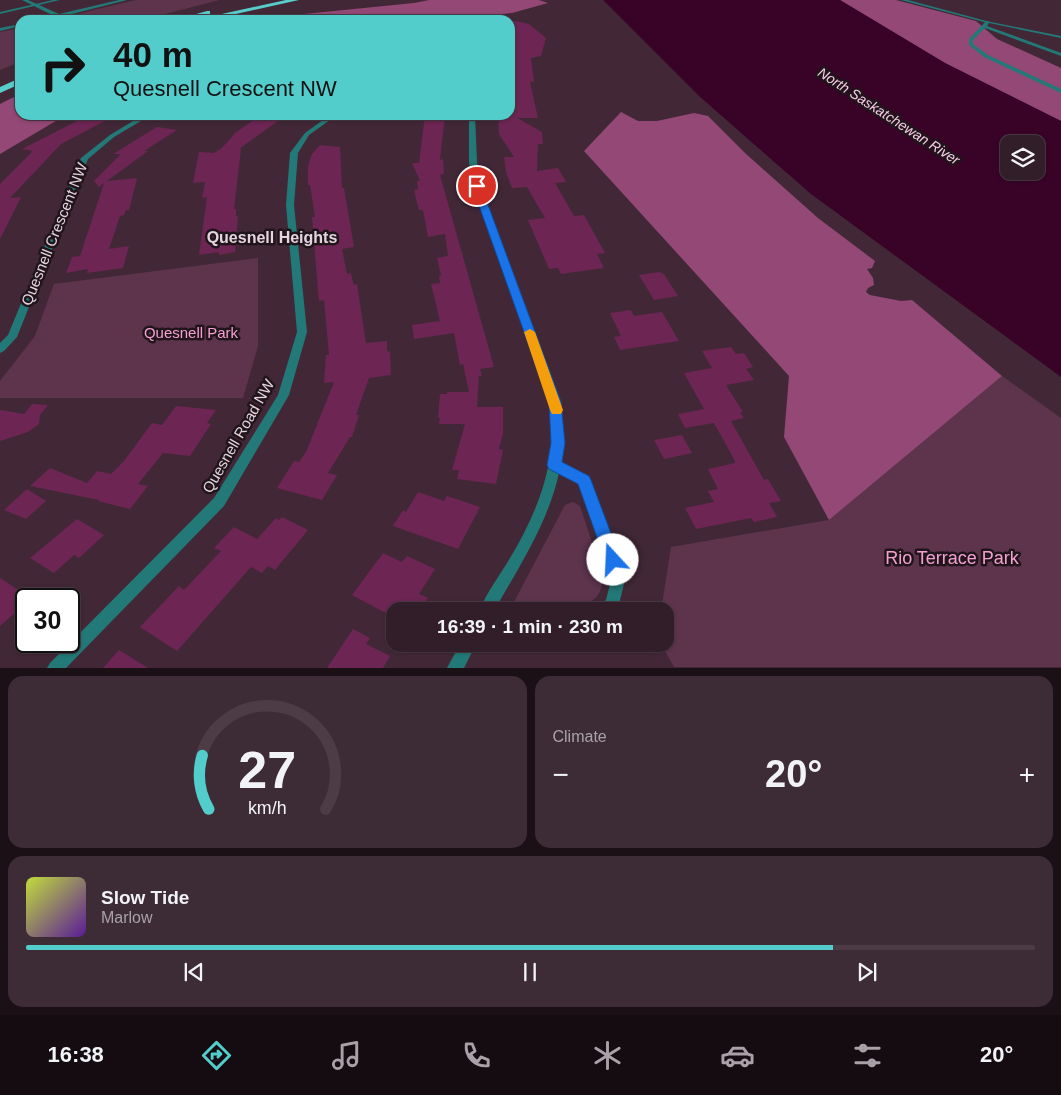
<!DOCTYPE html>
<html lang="en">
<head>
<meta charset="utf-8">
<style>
	:root { --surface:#321e29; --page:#3d2b35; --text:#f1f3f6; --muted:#a8a2a8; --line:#4d3c46; --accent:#53cdcb }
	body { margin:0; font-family:Helvetica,sans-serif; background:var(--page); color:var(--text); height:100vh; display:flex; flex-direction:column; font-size:19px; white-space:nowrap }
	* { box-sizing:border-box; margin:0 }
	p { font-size:16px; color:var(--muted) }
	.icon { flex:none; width:28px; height:28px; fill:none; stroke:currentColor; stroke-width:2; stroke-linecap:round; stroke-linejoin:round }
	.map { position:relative; height:668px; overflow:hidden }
	.side { display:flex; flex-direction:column; gap:8px; padding:8px; background:#1c1017; flex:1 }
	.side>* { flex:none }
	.banner { position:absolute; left:15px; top:15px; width:500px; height:105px; border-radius:15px; box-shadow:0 1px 4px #0004,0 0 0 1px var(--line); background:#53cdcb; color:#111; overflow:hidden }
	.tools { position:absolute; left:1000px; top:135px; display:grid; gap:10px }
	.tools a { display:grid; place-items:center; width:45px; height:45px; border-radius:10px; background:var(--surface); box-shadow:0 1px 4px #0004,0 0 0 1px var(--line); font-size:25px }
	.speed { position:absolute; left:15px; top:588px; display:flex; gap:10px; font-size:25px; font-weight:700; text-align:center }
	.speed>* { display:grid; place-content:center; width:65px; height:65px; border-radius:50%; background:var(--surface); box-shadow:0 1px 4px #0004,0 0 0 1px var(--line); line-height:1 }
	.speed .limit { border:2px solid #111; border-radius:8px; background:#fff; color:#111 }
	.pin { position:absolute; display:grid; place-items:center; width:42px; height:42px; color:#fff; margin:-21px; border:2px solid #fff; border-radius:50%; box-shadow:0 1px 5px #0007 }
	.me { position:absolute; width:55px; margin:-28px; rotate:340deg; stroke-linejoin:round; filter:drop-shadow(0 0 4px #0008) }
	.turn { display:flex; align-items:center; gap:18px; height:105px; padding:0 15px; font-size:22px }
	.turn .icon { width:65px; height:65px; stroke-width:2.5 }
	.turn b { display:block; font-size:35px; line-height:42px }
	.big { font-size:38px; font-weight:700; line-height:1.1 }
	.side .card { flex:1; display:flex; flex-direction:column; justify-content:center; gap:8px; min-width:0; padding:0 18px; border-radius:15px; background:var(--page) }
	.side .dial { align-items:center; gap:0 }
	.dial svg { height:130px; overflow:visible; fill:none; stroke:var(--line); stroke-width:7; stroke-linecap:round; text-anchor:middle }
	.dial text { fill:var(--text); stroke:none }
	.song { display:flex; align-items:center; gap:15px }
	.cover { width:60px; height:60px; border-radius:8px; background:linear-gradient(135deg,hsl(70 70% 55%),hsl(270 70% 35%)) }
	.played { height:5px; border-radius:2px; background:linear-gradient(90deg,var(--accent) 80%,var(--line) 80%) }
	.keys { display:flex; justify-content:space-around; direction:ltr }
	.heat { display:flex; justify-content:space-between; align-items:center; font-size:28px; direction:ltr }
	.side .tiles { flex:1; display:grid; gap:8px; grid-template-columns:1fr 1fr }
	.card:last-child { grid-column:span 2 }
	.trip { position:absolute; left:386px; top:602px; width:288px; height:50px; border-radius:15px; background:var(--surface); box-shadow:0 1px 4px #0004,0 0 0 1px var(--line); font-weight:700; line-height:50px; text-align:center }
	.menu { display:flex; height:80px; justify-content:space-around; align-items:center; background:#140c10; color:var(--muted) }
	.menu .icon { width:35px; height:35px }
	.menu .on { color:var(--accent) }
	.menu b { font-size:22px; color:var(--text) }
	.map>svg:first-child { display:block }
	.green { fill:#5e344d }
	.forest { fill:#934876 }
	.water { fill:#380327; fill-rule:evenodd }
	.building { fill:#6d2553 }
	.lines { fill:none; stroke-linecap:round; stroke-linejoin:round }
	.service { fill:#237977; fill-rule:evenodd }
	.minor { fill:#237977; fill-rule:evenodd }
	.motorway { fill:#58cecb; fill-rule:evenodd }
	.route { fill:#1a73e8; stroke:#114b97 }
	.slow { fill:#f59e0b }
	.labels { text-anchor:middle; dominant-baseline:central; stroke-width:5; stroke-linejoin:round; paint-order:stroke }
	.far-water-label { font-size:14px; font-style:italic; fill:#facee6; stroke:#21151c }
	.street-label { font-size:15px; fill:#e5d3dd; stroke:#21151c }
	.park-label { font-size:15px; fill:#f5a0d1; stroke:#21151c }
	.neighbourhood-label { font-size:16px; font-weight:bold; fill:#e5d3dd; stroke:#21151c }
	.near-park-label { font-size:18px; fill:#f5a0d1; stroke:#21151c }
</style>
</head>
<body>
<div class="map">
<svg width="1061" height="668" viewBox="0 0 1061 668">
	<rect width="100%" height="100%" fill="#422837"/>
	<!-- green -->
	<path class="green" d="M 136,0 L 219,0 L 142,20 L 52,20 Z
		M 20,28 L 20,62 L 0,70 L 0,32 Z
		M 258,258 L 258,346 L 243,398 L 0,398 L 0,381 L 35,336 L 54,284 Z
		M 1002,376 L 1061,418 L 1061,667 L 674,667 L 661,644 L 665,644 L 665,611 L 661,611 L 671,547 L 829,520 Z
		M 573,502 L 580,506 L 602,572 C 606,606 580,606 554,609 C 542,610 530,612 518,611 L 516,608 L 515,600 L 565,505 Z"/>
	<!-- forest -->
	<path class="forest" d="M 429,0 L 539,0 L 548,3 L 512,13 L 434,20 L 243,20 L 414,3 Z
		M 840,0 L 896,0 L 976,21 L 997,39 L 1061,68 L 1061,121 L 945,63 Z
		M 20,94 L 20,115 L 66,115 L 0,154 L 0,104 Z
		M 621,112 L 638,121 L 657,121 L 694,113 L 708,116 L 745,153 L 818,218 L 875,261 L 872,268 L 867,269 L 873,278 L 874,285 L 868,288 L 866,292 L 870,295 L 901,301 L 912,300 L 1002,376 L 829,520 L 784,437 L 789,376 L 584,151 Z"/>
	<!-- water -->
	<path class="water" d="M 603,0 L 840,0 L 945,63 L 1061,121 L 1061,377 L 811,194 L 699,96 ZM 1009,144 L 1036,144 L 1036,171 L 1009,171 Z"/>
	<!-- building -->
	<path class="building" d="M 483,14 L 529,24 L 546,38 L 541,56 L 531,58 L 534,82 L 530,82 L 538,118 L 517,118 L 542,132 L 543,144 L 538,144 L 537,171 L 558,168 L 566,182 L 555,183 L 574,216 L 584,215 L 605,253 L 597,254 L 604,268 L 561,274 L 558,268 L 549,269 L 528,220 L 545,218 L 527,187 L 512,188 L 506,172 L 504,157 L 514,157 L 499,134 L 498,115 L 510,115 L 510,20 L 490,20 Z
		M 89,115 L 116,115 L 61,144 L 10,198 L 21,197 L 0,239 L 0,184 L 33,151 L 22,149 Z
		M 261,115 L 286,115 L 239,149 L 241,149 L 234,209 L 236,209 L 236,216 L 238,216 L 235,252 L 219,255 L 219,252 L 199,255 L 207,197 L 202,198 L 205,182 L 193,183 L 199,152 L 214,153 L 222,148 L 235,133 Z
		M 425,115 L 445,115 L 440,160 L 443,159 L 444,174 L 440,175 L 494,367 L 480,369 L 482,376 L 479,376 L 477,407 L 503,407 L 503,433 L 499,449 L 503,450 L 496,484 L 457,479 L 459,470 L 452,470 L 465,424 L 439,424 L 440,418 L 438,418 L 440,394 L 447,394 L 447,392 L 469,392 L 463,364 L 460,365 L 454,333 L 414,339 L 412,325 L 440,321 L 431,284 L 440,283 L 439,276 L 441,276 L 437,258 L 448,256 L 445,234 L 428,237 L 423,210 L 419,210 L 414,190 L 418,189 L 417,181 L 420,181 L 412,163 L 419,163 Z
		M 157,127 L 177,130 L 144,151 L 148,151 L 107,181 L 137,178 L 129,210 L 126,210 L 124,215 L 120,216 L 109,249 L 129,246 L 123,268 L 87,273 L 88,269 L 66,273 L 72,257 L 80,256 L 104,183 L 99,187 L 94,181 L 121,154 L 113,154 Z
		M 320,145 L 340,147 L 342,188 L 344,188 L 354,247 L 342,249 L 347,274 L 351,273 L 353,282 L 354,285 L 357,284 L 366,343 L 387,341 L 387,352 L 390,351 L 391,375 L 369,378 L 356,415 L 359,415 L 352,437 L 350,437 L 328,473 L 337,475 L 322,500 L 277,488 L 294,461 L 299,462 L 306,452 L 334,382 L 324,383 L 326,355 L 329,355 L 324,300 L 319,301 L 318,290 L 312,217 L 315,217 L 310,185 L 308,185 L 308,166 L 312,154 Z
		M 660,272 L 664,274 L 678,296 L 654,300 L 639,275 Z
		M 631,310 L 634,316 L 662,312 L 679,341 L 620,350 L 614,337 L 621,336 L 610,313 Z
		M 731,347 L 736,354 L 744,353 L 753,367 L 746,369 L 754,380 L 726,385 L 743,412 L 740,412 L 744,418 L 731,421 L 764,480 L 768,479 L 781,501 L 769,503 L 777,517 L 754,522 L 751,518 L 696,529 L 685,508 L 714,502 L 708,491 L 718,489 L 708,469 L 735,463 L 735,461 L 714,423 L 685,428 L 678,414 L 704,409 L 684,373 L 712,368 L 702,351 Z
		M 32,404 L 48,405 L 40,415 L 39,424 L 28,432 L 0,441 L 0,410 L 24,414 Z
		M 176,406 L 216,410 L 207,423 L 211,424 L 190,456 L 163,453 L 138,484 L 148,486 L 130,509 L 98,501 L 99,500 L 30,486 L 50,468 L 87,483 L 97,471 L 111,474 L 124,461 L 152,423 L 162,425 Z
		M 682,435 L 692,453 L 664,459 L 654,440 Z
		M 27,489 L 46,501 L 26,519 L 4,510 Z
		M 418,492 L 444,501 L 447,496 L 480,507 L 458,549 L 393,526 L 403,510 L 406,512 Z
		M 282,517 L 308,530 L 275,570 L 268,566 L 262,573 L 251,567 L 177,651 L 140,627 L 179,586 L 184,590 L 221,551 L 214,548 L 234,527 L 257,539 L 276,518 L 279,520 Z
		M 77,519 L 104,535 L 79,558 L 74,555 L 54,573 L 30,558 Z
		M 383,553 L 402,562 L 407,556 L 435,569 L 419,594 L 428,598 L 419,611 L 395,611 L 395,618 L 352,595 Z
		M 0,578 L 26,595 L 26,603 L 0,626 Z
		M 353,629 L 370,638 L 366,644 L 390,656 L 383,668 L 327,668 Z
		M 119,650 L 148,668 L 103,668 Z"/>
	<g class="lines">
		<!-- service -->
		<path class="service" d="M 53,0 L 60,0 L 0,14 L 0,12 Z
			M 986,21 L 1061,36 L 1061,38 L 989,23 L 987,26 L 1061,53 L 1061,56 L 985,28 L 973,40 L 973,44 L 988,55 L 1061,89 L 1061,93 L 984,57 L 969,45 L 969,39 Z"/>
		<!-- minor -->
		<path class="minor" d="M 22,0 L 28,0 L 59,14 L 119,0 L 127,0 L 48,20 L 40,20 L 54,16 Z
			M 901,0 L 908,0 L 990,22 L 988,23 Z
			M 20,24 L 20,26 L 0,31 L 0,28 Z
			M 143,115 L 151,115 L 114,137 L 88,159 L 17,337 L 4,351 L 0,353 L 0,343 L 8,335 L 81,158 L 110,135 Z
			M 330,115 L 337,115 L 309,135 L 298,153 L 294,205 L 307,332 L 289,395 L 224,506 L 66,668 L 47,668 L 50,663 L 214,498 L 278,395 L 297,332 L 286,205 L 290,153 L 305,133 Z
			M 469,115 L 475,115 L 477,162 L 481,186 L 561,402 L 563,433 L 561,463 L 588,476 L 626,576 L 619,604 L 615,611 L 597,611 L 599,606 L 606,600 L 612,576 L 579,483 L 559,473 C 548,523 519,567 494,611 L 479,611 C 487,592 500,575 510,558 C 533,520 551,478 552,433 C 552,422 550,412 549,402 L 473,186 L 469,162 Z
			M 460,644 L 476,644 L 464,668 L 447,668 Z"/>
		<!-- motorway -->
		<path class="motorway" d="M 286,0 L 299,0 L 209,20 L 194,20 Z
			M 207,11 L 210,11 L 210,15 L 188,20 L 175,20 Z
			M 20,78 L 20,84 L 0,93 L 0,87 Z"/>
	</g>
	<!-- route -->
	<path class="route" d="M 477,183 L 481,186 L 561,402 L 565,443 L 562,462 L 589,476 L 591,480 L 621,560 L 618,565 L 613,568 L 607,565 L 605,560 L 578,484 L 549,469 L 547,465 L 551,443 L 549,402 L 472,186 Z"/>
	<!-- slow -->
	<path class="slow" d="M 530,329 L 535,332 L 563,410 L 561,414 L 552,414 L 550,410 L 524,332 Z"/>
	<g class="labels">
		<!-- far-water labels -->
		<g class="far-water-label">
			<text transform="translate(889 116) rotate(33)">North Saskatchewan River</text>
		</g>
		<!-- street labels -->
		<g class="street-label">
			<text transform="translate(54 234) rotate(-68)">Quesnell Crescent NW</text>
			<text transform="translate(238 436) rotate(-60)">Quesnell Road NW</text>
		</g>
		<!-- park labels -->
		<g class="park-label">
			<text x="191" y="332">Quesnell Park</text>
		</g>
		<!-- neighbourhood labels -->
		<g class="neighbourhood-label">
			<text x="272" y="237">Quesnell Heights</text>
		</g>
		<!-- near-park labels -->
		<g class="near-park-label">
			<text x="952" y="558">Rio Terrace Park</text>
		</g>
	</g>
</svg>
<div class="tools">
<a><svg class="icon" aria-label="layers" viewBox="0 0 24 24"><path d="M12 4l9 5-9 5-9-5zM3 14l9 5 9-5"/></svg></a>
</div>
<div class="speed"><div class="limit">30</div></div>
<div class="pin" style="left:477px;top:186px;background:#d93025"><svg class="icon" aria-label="arrive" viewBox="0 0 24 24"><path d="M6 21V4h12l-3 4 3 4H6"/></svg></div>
<svg class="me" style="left:613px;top:560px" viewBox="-20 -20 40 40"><circle r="19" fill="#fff"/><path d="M0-13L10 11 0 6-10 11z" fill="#1a73e8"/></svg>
<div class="trip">16:39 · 1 min · 230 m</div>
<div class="banner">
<div class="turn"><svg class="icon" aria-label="right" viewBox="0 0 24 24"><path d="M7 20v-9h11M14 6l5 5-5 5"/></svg><div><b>40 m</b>Quesnell Crescent NW</div></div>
</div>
</div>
<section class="side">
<div class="tiles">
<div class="card dial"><svg viewBox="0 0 100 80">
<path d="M14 69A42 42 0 1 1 86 69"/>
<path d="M14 69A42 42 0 0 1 10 36" stroke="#53cdcb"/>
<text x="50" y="56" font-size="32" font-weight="700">27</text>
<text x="50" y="72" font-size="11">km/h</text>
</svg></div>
<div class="card"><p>Climate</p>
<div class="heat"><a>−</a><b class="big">20°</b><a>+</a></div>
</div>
<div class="card">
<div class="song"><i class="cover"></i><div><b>Slow Tide</b><p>Marlow</p></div></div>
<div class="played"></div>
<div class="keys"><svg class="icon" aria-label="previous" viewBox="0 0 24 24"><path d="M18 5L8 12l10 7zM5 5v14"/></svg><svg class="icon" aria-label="pause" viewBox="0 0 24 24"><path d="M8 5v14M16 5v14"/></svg><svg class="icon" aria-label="next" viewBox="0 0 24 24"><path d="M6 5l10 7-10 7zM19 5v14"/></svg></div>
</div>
</div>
</section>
<nav class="menu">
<b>16:38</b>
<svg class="icon on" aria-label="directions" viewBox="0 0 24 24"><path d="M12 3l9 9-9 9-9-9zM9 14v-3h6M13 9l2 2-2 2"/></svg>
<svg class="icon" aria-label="music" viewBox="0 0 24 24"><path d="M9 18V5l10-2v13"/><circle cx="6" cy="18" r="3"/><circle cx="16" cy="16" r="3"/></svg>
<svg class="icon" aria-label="phone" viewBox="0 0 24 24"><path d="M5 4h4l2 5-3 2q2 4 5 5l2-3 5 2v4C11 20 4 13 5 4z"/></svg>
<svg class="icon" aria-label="climate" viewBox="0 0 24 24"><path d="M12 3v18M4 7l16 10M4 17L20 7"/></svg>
<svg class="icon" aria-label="car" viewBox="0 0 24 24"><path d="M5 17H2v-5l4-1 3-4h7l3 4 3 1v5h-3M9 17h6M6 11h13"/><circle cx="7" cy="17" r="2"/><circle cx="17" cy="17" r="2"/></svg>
<svg class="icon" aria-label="filters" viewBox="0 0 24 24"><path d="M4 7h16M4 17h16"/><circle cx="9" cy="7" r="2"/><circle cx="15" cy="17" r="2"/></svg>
<b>20°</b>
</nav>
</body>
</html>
